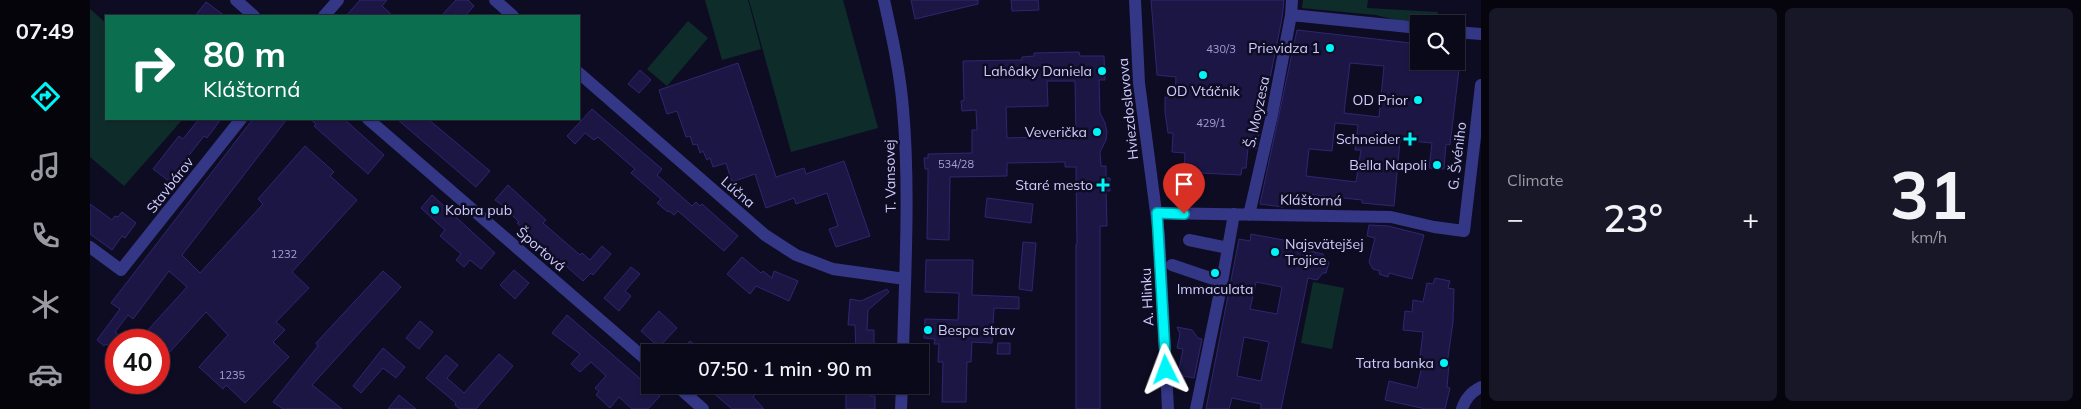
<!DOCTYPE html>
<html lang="en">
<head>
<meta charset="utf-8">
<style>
	:root { --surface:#0a091a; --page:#181727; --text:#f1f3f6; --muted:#999aa2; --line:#2a2a39; --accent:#00f5f9 }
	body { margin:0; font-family:Mulish,sans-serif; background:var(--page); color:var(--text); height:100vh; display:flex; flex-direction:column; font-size:19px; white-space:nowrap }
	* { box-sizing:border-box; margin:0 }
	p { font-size:16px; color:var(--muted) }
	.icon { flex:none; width:28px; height:28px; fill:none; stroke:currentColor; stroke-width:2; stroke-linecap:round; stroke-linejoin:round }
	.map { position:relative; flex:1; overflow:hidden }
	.panel { display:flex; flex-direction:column; gap:8px; padding:8px; background:#06050e; width:600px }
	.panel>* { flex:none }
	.banner { position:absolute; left:15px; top:15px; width:475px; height:105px; border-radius:0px; box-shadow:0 1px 4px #0004,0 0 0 1px var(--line); background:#0b6e4f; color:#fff; overflow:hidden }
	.controls { position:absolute; left:1320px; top:15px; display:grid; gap:10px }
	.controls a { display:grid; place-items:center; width:55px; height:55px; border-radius:0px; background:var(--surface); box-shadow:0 1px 4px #0004,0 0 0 1px var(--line); font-size:25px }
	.speed { position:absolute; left:15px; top:329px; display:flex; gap:10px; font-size:25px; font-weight:700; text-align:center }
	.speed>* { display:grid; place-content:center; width:65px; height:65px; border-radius:50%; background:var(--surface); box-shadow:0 1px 4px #0004,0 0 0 1px var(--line); line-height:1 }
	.speed .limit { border:8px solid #d22; background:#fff; color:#111 }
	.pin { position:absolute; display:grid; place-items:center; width:42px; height:42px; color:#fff; margin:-51px -21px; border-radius:50% 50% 50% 0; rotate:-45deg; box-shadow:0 0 5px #0007 }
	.pin .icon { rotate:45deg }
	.me { position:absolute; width:55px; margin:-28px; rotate:357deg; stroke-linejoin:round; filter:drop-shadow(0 0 4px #0008) }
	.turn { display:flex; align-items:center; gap:18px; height:105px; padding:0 15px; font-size:22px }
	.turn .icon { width:65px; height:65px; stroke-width:2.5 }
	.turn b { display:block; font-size:35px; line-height:42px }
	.big { font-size:38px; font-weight:600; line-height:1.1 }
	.panel .widget { flex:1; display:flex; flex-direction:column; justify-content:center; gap:8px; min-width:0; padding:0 18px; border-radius:8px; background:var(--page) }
	.panel .dial { align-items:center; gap:0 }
	.dial b { font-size:65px; line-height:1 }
	.heat { display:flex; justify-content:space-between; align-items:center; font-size:28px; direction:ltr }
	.panel .tiles { flex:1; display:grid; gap:8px; grid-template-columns:repeat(2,1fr) }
	.trip { position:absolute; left:551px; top:344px; width:288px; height:50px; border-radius:0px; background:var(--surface); box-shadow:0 1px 4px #0004,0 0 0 1px var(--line); font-weight:600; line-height:50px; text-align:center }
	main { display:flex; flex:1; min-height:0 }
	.dock { display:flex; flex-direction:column; width:90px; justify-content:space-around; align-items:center; background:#04040a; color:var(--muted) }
	.dock .icon { width:35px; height:35px }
	.dock .on { color:var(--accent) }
	.dock b { font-size:22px; color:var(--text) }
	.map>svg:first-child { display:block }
	.green { fill:#0e2d2a }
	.building { fill:#1c1645; stroke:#2f2673; fill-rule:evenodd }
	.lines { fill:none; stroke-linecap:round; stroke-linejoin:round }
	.minor { stroke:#333786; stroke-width:12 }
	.route-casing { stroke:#009fa2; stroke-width:12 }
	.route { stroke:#00f5f9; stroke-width:9 }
	.poi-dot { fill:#00f5f9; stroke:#0e0c23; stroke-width:2 }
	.labels { text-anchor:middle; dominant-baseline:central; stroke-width:5; stroke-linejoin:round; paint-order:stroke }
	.number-label { font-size:11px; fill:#a2a0d0 }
	.poi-label { font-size:14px; fill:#cfceff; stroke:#0e0c23; text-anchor:end }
	.street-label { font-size:14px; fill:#cfceff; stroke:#0e0c23 }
</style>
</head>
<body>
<main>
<nav class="dock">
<b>07:49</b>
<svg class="icon on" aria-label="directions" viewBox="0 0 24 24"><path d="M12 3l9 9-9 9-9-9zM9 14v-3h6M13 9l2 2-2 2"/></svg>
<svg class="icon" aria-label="music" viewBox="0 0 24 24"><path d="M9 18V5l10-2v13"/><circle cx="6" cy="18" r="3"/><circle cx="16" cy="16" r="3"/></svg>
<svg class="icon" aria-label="phone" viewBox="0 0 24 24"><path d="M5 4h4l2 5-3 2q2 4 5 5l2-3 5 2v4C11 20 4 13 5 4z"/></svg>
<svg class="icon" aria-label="climate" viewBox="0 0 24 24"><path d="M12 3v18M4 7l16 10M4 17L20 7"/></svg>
<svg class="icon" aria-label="car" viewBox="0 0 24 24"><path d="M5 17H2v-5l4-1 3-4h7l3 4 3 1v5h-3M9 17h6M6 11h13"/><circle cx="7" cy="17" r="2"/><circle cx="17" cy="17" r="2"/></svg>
</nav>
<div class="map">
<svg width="1391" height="409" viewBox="0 0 1391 409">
	<rect width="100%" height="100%" fill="#0e0c23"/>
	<!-- green -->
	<path class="green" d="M 615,0 L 658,0 L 671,49 L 632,60 Z
		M 659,0 L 753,0 L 788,128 L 701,152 Z
		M 1213,0 L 1278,0 L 1277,8 L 1348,12 L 1347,21 L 1321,24 L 1286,15 L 1212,8 Z
		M 0,9 L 16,23 L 16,119 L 93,119 L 34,186 L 0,157 Z
		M 598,21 L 618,38 L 577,86 L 557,69 Z
		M 1223,282 L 1254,288 L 1242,349 L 1211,343 Z"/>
	<!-- building -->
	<path class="building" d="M 270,0 L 297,0 L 292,6 L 303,16 L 256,16 Z
		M 366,0 L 378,0 L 384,6 L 375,16 L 351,16 Z
		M 821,0 L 888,0 L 888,4 L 825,19 Z
		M 921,0 L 948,0 L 949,10 L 922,11 Z
		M 1061,0 L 1194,0 L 1192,18 L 1166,149 L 1158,148 L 1156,168 L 1152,168 L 1151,175 L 1111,173 L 1113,184 L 1111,187 L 1105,190 L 1100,186 L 1099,172 L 1094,171 L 1095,153 L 1082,152 L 1083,133 L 1078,133 L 1075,112 L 1075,97 L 1085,98 L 1086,77 L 1067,75 Z
		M 116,2 L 135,16 L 105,16 Z
		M 1207,30 L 1329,44 L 1329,61 L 1370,61 L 1360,145 L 1356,144 L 1354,169 L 1339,168 L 1342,143 L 1310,140 L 1304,206 L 1272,203 L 1272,200 L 1208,193 L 1208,197 L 1196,195 L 1193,207 L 1170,204 ZM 1260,63 L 1294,66 L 1289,117 L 1254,113 ZM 1245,123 L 1268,125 L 1265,150 L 1271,150 L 1266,182 L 1216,176 L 1219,149 L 1242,151 Z
		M 989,52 L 990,56 L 1014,56 L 1015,80 L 1009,80 L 1010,113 L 1015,123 L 1017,132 L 1016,140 L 1010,152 L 1011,166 L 1016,166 L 1016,178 L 1020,178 L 1020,191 L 1016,191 L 1017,226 L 1010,226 L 1010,409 L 986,409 L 986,244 L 987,244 L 986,167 L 975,167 L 975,162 L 917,163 L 917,176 L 860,177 L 859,240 L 837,239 L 838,180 L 838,169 L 835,169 L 834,158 L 838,158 L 838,154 L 882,153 L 882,130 L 887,130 L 886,110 L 872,111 L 871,101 L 874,100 L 873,61 L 932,60 L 932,57 L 944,56 L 944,53 ZM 957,81 L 985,81 L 986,136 L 917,138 L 916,107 L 958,106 Z
		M 648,63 L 686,177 L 714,168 L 716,174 L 754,161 L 780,236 L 746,247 L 739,229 L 748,226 L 737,193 L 706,204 L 704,198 L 676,208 L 665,174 L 642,182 L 636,163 L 623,167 L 620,158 L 617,160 L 613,151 L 610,153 L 607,144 L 603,145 L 600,136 L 596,137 L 587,111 L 577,114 L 569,90 Z
		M 550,70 L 561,80 L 549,93 L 538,84 Z
		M 502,109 L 572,169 L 567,175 L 602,206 L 606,202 L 610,206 L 612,204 L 648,236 L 634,251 L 588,211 L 584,215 L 579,211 L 578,212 L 567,203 L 571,199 L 541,173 L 545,169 L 508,137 L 504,140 L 495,133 L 485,144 L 477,136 Z
		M 109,119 L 131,119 L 117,138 L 114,136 L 79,181 L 63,169 L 89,136 L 93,139 Z
		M 163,119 L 197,119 L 92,255 L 110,273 L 173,204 L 168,199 L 215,146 L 244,172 L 240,176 L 267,200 L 202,272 L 219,288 L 186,322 L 195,330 L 183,342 L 199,357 L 155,403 L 136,385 L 133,389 L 109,367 L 138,335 L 116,312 L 69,364 L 69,340 L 58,330 L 97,287 L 79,271 L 43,319 L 38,315 L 25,332 L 30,336 L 21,347 L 16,344 L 14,346 L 7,340 L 30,309 L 21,303 Z
		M 220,119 L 254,119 L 294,155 L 278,174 L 224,126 L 226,124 Z
		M 307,119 L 338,119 L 400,171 L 386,187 Z
		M 418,185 L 456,220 L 453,223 L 490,255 L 492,253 L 500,260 L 512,246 L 521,254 L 503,275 L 501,273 L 493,281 L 427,223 L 429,222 L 419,212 L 413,211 L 412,205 L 405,200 Z
		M 342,195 L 405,253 L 391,269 L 380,260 L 374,267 L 366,260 L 371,254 L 350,236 L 355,230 L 331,208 Z
		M 897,198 L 943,204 L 941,223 L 895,217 Z
		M 0,204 L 22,220 L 25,216 L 28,217 L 32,212 L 46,223 L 35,238 L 32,236 L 22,250 L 0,234 Z
		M 1279,225 L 1298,226 L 1334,235 L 1322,279 L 1299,273 L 1298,277 L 1289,274 L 1290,271 L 1283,269 L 1279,262 L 1285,238 L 1277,236 Z
		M 1161,234 L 1204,242 L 1208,248 L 1233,254 L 1236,262 L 1239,262 L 1236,273 L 1233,273 L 1227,280 L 1218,278 L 1191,409 L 1171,409 L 1171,404 L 1142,398 L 1139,409 L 1116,409 L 1149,239 L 1160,241 ZM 1166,282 L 1192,287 L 1187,314 L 1160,309 ZM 1154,337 L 1179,342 L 1171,381 L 1147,376 Z
		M 933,242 L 946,243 L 942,291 L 929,289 Z
		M 652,257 L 671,273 L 673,271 L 682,278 L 684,271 L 708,281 L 699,301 L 666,286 L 660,294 L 637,274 Z
		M 836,260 L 883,260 L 882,295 L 929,297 L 929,309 L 904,308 L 902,343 L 882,342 L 881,362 L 877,362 L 876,402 L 852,402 L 853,362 L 848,362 L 849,344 L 844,344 L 845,339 L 834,338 L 835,319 L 868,320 L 869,293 L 835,292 Z
		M 541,267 L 550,274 L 535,291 L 541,296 L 529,311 L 514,298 Z
		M 424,270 L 439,283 L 425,299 L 410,285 Z
		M 293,271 L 311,287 L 222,385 L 252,409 L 193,409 L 183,402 L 228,346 L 226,343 Z
		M 1345,278 L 1360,281 L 1358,288 L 1364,289 L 1363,322 L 1357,364 L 1359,364 L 1357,387 L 1360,388 L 1355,409 L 1336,409 L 1295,400 L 1299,381 L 1327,388 L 1332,366 L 1329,366 L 1333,332 L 1313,330 L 1315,311 L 1322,312 L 1323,300 L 1333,302 L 1337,283 L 1343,284 Z
		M 797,289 L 799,292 L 778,310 L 777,330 L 784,330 L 784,352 L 766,352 L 765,325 L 758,325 L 760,299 L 771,301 Z
		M 569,311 L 587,328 L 569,347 L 551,331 Z
		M 477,315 L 570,396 L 558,409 L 542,409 L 529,397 L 520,408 L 506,395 L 509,391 L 505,388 L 516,376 L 501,362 L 490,372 L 481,364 L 490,354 L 462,333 Z
		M 330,321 L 343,332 L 329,349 L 316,338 Z
		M 1087,327 L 1102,330 L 1108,338 L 1112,339 L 1104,378 L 1088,375 L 1093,349 L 1087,348 L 1090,334 Z
		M 600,341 L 614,352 L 590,352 Z
		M 908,343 L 920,343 L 920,354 L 907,354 Z
		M 293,348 L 315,367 L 306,378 L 293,368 L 271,393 L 263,386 Z
		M 409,354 L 423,366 L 386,409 L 370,409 L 365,405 L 366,403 L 336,378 L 356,355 L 368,365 L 357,378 L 374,393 Z
		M 614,385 L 672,385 L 663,397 L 674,409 L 642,409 Z
		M 756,393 L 780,393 L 780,396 L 785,396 L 785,409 L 756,409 Z
		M 309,395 L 326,409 L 298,409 Z"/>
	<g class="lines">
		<!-- minor -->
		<path class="minor" d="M 146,0 L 164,16
			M 405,0 L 423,16
			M 794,0 C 802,36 810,72 813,109 C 820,189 815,272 813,352
			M 1045,0 L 1049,83 L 1069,235 L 1078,409
			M 1202,0 L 1201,15 L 1329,28
			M 234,16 L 248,0
			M 1366,32 L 1391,34
			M 489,73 L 675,235 L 706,255 L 743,269 L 815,279
			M 278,119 L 560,363
			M 1067,213 L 1301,217 L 1344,227 L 1374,231 L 1391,85
			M 1159,215 L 1182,115 L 1201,15
			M 1099,240 L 1138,248
			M 0,247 L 31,270 L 151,119
			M 1082,265 L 1132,282
			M 586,385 L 613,409
			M 811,409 L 812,385
			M 1106,409 L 1132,282 L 1144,214
			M 1372,409 C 1375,399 1381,392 1391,387"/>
	</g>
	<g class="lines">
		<!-- route casing -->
		<g class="route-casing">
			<path id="route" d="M 1076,370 L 1067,213 L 1094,214"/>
		</g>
		<!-- route -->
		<use href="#route" class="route"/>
	</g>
	<!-- markers -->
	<g class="poi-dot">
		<circle cx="1240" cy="48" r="5"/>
		<circle cx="1012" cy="71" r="5"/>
		<circle cx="1113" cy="75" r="5"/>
		<circle cx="1328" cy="100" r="5"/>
		<circle cx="1007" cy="132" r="5"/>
		<path d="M1317.5 131.5h5v5h5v5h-5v5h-5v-5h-5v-5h5z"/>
		<circle cx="1347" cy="165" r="5"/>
		<path d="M1010.5 177.5h5v5h5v5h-5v5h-5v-5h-5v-5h5z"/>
		<circle cx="345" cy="210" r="5"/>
		<circle cx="1185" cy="252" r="5"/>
		<circle cx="1125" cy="273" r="5"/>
		<circle cx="838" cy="330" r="5"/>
		<circle cx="1354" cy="363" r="5"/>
	</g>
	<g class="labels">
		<!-- number labels -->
		<g class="number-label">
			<text x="1131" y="49">430/3</text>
			<text x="1121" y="123">429/1</text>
			<text x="866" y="164">534/28</text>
			<text x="194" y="254">1232</text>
			<text x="142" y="375">1235</text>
		</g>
		<!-- poi labels -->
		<g class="poi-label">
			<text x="1230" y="48">Prievidza 1</text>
			<text x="1002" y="71">Lahôdky Daniela</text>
			<text x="1113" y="91" text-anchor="middle">OD Vtáčnik</text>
			<text x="1318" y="100">OD Prior</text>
			<text x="997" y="132">Veverička</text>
			<text x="1310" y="139">Schneider</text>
			<text x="1337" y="165">Bella Napoli</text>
			<text x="1003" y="185">Staré mesto</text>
			<text x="355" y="210" text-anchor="start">Kobra pub</text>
			<text x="1195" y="244" text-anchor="start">Najsvätejšej<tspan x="1195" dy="16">Trojice</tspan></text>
			<text x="1125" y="289" text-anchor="middle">Immaculata</text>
			<text x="848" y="330" text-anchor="start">Bespa strav</text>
			<text x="1344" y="363">Tatra banka</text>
		</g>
		<!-- street labels -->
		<g class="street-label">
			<text transform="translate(1038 109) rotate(-96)">Hviezdoslavova</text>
			<text transform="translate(1167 112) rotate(-78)">Š. Moyzesa</text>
			<text transform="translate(1367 156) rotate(-83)">G. Švéniho</text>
			<text transform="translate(800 176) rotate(-91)">T. Vansovej</text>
			<text transform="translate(80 185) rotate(-52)">Stavbárov</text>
			<text transform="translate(648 192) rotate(41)">Lúčna</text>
			<text transform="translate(1221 200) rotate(1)">Kláštorná</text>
			<text transform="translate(451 249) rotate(41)">Športová</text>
			<text transform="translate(1057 297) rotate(-93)">A. Hlinku</text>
		</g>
	</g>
</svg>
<div class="controls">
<a><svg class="icon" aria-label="search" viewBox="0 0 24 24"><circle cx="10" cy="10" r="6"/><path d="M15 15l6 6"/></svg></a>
</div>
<div class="speed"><div class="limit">40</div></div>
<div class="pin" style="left:1094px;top:214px;background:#d93025"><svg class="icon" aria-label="arrive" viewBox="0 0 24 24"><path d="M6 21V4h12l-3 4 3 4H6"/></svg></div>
<svg class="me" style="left:1076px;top:370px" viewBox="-20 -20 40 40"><path d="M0-17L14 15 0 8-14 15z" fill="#00f5f9" stroke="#fff" stroke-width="4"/></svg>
<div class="trip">07:50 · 1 min · 90 m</div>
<div class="banner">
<div class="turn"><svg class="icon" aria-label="right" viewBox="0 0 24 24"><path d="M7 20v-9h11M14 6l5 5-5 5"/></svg><div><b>80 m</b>Kláštorná</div></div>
</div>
</div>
<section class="panel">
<div class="tiles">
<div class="widget"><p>Climate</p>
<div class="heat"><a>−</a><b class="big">23°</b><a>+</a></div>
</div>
<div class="widget dial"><b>31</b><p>km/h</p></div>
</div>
</section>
</main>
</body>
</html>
